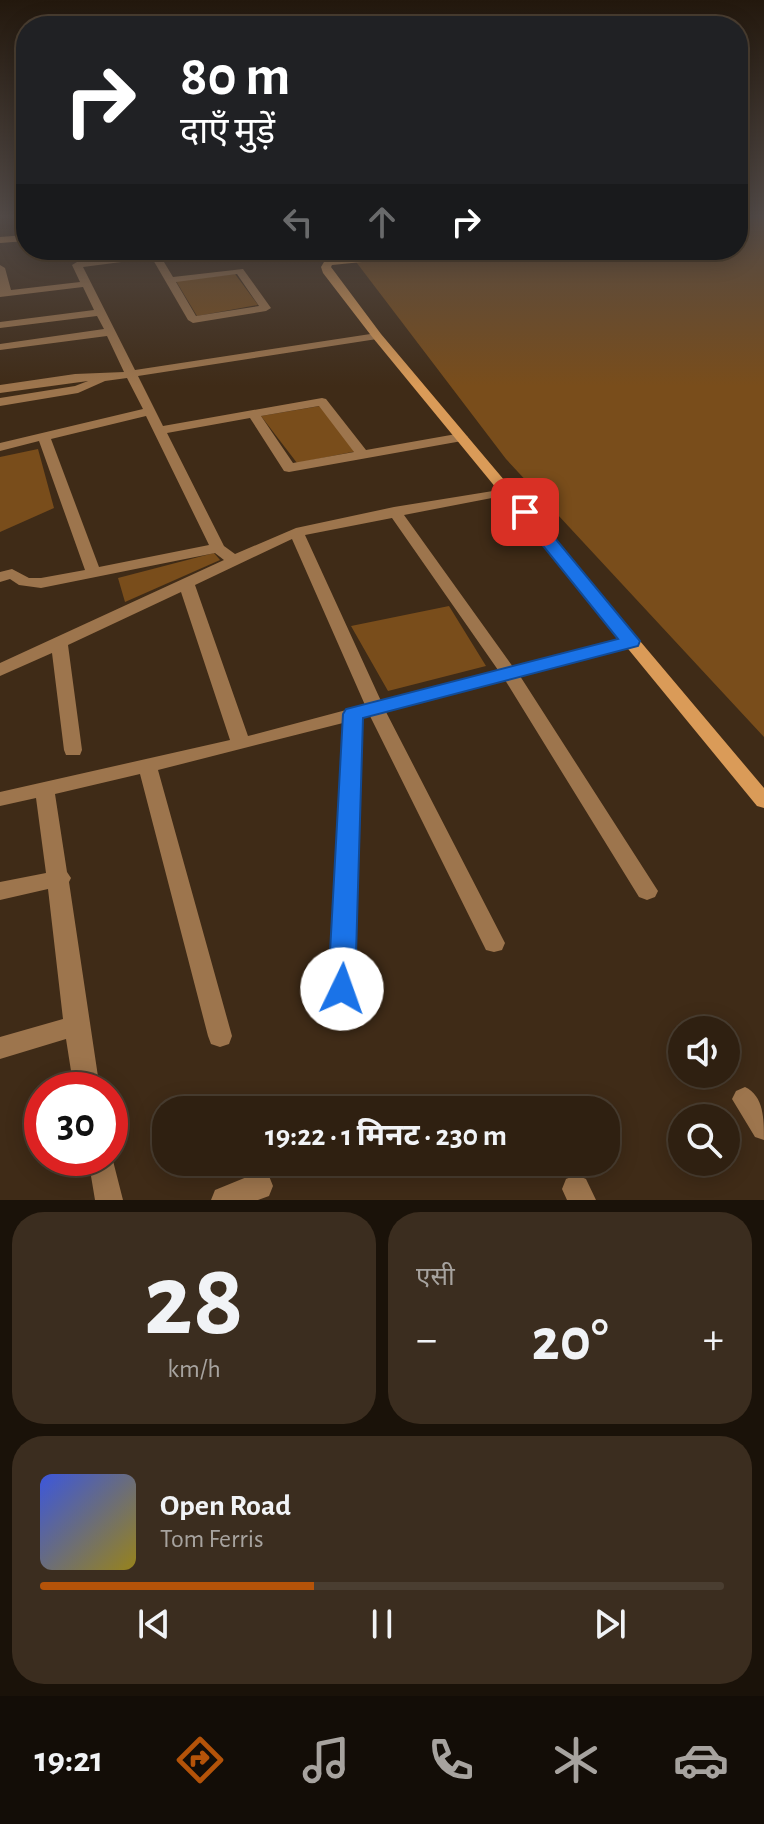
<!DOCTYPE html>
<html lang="hi">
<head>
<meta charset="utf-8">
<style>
	:root { --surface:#2f2011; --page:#3b2d1f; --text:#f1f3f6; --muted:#a7a39f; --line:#4a3e31; --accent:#b45309 }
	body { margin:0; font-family:"Alegreya Sans","Noto Sans Devanagari",sans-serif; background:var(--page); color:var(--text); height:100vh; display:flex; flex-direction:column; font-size:30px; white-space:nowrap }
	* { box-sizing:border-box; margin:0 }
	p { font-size:26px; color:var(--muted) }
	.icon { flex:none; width:44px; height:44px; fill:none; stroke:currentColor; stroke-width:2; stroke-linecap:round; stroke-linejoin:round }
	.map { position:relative; height:1200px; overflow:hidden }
	.drawer { display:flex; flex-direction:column; gap:12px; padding:12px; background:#1a1209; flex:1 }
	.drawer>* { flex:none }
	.guide { position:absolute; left:16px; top:16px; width:732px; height:244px; border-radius:32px; box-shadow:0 4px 20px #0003,0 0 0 2px var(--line); background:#202124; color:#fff; overflow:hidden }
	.tools { position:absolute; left:668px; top:1016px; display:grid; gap:16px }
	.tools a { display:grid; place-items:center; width:72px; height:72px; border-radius:50%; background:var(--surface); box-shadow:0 4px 20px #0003,0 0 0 2px var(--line); font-size:40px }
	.speed { position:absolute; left:24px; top:1072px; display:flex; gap:16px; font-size:40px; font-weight:700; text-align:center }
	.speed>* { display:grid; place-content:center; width:104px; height:104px; border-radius:50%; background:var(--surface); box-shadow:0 4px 20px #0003,0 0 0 2px var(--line); line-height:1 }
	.speed .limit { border:12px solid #d22; background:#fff; color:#111 }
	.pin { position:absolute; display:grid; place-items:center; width:68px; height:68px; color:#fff; margin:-34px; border-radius:16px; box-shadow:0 4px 12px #0006 }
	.me { position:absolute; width:88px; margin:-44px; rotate:3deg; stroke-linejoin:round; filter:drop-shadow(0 0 6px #0008) }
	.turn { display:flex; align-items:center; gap:28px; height:168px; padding:0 32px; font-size:36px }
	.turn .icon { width:104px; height:104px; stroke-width:2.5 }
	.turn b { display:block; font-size:56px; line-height:68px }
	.lanes { display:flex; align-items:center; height:76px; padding:0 32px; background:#0003; justify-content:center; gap:40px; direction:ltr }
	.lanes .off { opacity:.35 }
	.big { font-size:60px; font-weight:700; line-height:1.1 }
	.drawer .widget { flex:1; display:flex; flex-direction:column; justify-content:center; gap:12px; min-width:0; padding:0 28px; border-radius:32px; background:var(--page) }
	.drawer .dial { align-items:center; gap:0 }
	.dial b { font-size:104px; line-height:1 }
	.song { display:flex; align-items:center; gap:24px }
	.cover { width:96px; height:96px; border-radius:12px; background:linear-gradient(135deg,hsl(230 70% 55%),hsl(50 70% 35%)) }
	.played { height:8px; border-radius:4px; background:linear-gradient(90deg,var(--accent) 40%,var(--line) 40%) }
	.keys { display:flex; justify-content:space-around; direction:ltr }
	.heat { display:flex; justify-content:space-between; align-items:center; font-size:44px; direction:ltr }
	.drawer .tiles { flex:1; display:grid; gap:12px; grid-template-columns:1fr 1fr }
	.widget:last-child { grid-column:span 2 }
	.trip { position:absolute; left:152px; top:1096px; width:468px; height:80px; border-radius:32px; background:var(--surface); box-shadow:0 4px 20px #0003,0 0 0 2px var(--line); font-weight:700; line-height:80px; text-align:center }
	.menu { display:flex; height:128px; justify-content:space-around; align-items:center; background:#130d07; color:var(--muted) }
	.menu .icon { width:56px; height:56px }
	.menu .active { color:var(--accent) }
	.menu b { font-size:36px; color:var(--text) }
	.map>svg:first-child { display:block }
	.green { fill:#794d1b }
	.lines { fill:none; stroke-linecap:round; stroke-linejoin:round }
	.street { fill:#9d754d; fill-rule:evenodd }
	.secondary { fill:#da9b58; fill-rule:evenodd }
	.route { fill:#1a73e8; stroke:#114b97; stroke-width:2 }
</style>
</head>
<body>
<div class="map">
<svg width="764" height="1200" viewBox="0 0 764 1200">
	<rect width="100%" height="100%" fill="#3f2b17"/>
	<!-- green -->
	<path class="green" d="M 738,218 L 764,218 L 764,737 L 506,459 L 347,250 L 738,250 Z
		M 235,274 L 258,305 L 197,316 L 176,281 Z
		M 320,406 L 357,451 L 297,463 L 261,416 Z
		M 38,449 L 54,508 L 0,532 L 0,457 Z
		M 214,553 L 220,560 L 125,602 L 118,578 Z
		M 449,606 L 486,666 L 388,691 L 351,626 Z"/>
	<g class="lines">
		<!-- street -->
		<path class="street" d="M 174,250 L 201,250 L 161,257 L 173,277 L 243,269 L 271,308 L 266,311 L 193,323 L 188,320 L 152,258 L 83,267 L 135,370 L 377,333 L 382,336 L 377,339 L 138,376 L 163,426 L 322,398 L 326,399 L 366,450 L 462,433 L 468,437 L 462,441 L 289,472 L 284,471 L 250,418 L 167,433 L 224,546 L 235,554 L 296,528 L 394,507 L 512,488 L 514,491 L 512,494 L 404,515 L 513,667 L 631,636 L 637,637 L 639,641 L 637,645 L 520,676 L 658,891 L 655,897 L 647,900 L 639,897 L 505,680 L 386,712 L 505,943 L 502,950 L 494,952 L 486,950 L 370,716 L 362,718 L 354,989 L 350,996 L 342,999 L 334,996 L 330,989 L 343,723 L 158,770 L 232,1036 L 229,1044 L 220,1047 L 211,1044 L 208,1036 L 140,774 L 55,794 L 67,872 L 71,878 L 69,882 L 100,1090 L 74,1090 L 66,1039 L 0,1059 L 0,1037 L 63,1019 L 48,889 L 0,900 L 0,882 L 46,873 L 36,798 L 0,806 L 0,792 L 230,740 L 181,592 L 68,645 L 82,750 L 80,755 L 66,755 L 64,750 L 52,653 L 0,676 L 0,663 L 224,560 L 215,553 L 41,588 L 19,585 L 10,579 L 0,582 L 0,572 L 12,569 L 29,578 L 41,578 L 85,570 L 39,441 L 0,451 L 0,443 L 143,409 L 127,378 L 105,381 L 78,393 L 0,406 L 0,398 L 75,386 L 88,381 L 0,393 L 0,385 L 75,374 L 124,372 L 107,336 L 0,350 L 0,344 L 104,329 L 97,316 L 0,328 L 0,322 L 94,310 L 83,287 L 0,297 L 0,265 L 5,268 L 11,290 L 80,282 L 72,265 L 77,262 ZM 237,274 L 259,306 L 196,316 L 176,282 ZM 319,406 L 354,452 L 293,463 L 261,416 ZM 146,416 L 209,545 L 99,567 L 51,439 ZM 392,518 L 498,670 L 381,701 L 305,535 ZM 292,539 L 365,705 L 248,736 L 195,585 Z
			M 745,1087 C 764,1096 764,1119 764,1140 L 755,1137 L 732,1099 L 736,1091 Z
			M 110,1149 L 123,1200 L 95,1200 L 88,1158 L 110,1158 Z
			M 259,1172 L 269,1176 L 273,1186 L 269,1196 L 258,1200 L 211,1200 L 215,1190 Z
			M 576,1175 L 586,1179 L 596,1200 L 567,1200 L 562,1189 L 566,1179 Z"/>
		<!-- secondary -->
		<path class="secondary" d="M 26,235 L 26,241 L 0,243 L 0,237 Z
			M 313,250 L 323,250 L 331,259 L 423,250 L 457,250 L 452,253 L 332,265 L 331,267 L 381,334 L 764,788 L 764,808 L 757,806 L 373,338 L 323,273 L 321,267 L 324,262 Z"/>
	</g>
	<!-- sky -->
	<linearGradient id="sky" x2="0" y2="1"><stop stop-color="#23180d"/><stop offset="0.56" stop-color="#524a47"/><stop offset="1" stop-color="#524a47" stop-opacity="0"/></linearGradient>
	<rect width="764" height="386" fill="url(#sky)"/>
	<!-- route -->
	<path class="route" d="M 525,507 L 531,509 L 640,641 L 638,646 L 363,718 L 355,989 L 351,997 L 342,1000 L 332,997 L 328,989 L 343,714 L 346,709 L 618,639 L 519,516 L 519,509 Z"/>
</svg>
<div class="tools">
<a><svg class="icon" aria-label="sound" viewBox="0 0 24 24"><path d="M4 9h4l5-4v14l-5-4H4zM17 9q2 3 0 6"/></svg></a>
<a><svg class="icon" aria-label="search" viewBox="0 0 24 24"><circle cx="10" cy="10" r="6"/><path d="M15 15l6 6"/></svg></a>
</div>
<div class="speed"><div class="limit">30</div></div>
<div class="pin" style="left:525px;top:512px;background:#d93025"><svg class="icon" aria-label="arrive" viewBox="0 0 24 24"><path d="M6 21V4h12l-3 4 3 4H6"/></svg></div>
<svg class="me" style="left:342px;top:989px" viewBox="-20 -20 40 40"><circle r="19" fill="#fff"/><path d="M0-13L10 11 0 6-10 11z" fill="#1a73e8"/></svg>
<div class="trip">19:22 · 1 मिनट · 230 m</div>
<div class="guide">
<div class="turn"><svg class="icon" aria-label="right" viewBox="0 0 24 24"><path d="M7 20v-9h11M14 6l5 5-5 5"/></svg><div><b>80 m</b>दाएँ मुड़ें</div></div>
<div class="lanes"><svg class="icon off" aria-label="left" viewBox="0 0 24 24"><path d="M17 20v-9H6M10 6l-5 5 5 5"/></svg><svg class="icon off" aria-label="ahead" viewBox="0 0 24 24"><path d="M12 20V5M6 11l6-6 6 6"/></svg><svg class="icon" aria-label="right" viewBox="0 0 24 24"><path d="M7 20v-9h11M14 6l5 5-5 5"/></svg></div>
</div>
</div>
<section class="drawer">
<div class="tiles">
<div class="widget dial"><b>28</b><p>km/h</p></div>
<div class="widget"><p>एसी</p>
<div class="heat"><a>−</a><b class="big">20°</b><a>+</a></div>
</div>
<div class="widget">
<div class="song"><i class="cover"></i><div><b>Open Road</b><p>Tom Ferris</p></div></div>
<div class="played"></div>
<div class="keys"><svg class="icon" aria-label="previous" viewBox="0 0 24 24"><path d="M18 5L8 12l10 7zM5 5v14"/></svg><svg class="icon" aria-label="pause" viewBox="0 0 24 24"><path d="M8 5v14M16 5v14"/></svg><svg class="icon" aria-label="next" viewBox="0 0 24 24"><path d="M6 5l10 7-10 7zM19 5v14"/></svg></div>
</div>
</div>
</section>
<nav class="menu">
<b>19:21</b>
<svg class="icon active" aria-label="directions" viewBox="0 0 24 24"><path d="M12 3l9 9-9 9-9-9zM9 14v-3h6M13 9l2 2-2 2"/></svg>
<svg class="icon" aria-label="music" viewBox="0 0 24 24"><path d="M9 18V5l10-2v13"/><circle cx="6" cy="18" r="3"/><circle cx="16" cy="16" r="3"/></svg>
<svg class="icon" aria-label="phone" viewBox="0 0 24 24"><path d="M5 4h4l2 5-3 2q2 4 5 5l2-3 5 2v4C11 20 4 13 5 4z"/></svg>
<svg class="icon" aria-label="climate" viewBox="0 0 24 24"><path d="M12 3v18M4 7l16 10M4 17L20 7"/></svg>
<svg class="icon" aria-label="car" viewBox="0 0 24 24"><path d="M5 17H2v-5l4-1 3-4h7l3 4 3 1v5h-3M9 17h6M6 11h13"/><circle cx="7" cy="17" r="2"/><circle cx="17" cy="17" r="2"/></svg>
</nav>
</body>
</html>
